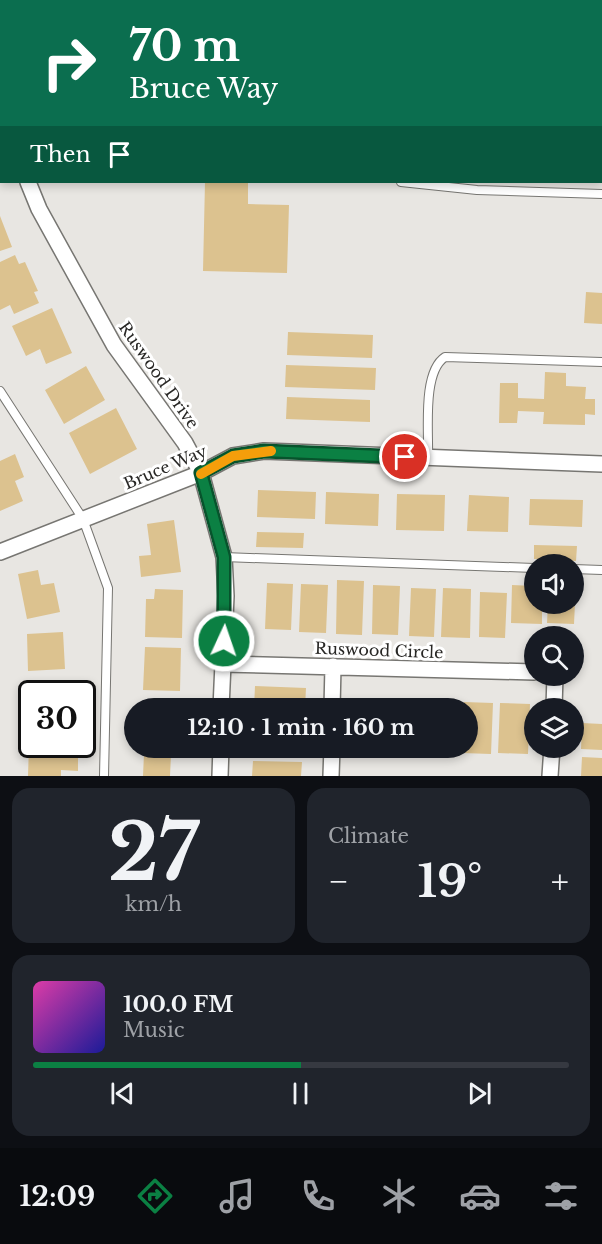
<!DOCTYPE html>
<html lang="en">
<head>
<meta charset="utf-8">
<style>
	:root { --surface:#171b24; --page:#20242c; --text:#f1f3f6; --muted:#9ea1a6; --line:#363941; --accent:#0b8043 }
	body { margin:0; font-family:"Libre Baskerville",serif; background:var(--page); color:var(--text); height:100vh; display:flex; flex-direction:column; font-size:22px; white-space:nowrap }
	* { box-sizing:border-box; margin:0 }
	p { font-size:20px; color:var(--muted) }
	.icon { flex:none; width:33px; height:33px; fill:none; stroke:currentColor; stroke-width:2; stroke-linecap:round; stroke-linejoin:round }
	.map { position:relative; height:776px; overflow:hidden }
	.drawer { display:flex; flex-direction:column; gap:12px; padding:12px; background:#0d0f14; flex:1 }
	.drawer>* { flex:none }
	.hud { position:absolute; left:0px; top:0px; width:603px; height:183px; box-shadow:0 3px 9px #0003; background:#0b6e4f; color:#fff; overflow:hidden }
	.tools { position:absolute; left:524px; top:554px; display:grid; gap:12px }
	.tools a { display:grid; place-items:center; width:60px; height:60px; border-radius:50%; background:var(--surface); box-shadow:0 3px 9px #0003; font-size:30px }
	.speed { position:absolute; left:18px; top:680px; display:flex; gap:12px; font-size:30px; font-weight:700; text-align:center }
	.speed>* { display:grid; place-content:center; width:78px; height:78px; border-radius:50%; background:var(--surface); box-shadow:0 3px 9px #0003; line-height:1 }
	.speed .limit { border:3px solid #111; border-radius:9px; background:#fff; color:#111 }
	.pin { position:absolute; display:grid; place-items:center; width:51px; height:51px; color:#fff; margin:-26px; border:3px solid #fff; border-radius:50%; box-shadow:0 2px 6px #0007 }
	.me { position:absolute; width:66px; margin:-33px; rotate:3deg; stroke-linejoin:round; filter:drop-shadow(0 0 4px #0008) }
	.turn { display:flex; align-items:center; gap:21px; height:126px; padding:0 30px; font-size:27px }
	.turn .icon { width:78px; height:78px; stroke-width:2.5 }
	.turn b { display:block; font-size:42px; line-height:51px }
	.then { display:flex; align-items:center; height:57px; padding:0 30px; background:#0003; gap:12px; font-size:22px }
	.big { font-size:45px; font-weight:700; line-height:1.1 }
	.drawer .tile { flex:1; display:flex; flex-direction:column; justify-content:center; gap:9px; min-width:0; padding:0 21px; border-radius:18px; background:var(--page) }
	.drawer .dial { align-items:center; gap:0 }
	.dial b { font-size:78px; line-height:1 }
	.song { display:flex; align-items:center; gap:18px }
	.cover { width:72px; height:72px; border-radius:9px; background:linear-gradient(135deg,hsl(320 70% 55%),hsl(240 70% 35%)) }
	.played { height:6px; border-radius:3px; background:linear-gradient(90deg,var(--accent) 50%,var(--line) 50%) }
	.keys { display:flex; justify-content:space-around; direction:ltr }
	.heat { display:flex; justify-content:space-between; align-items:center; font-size:33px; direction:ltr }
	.drawer .tiles { flex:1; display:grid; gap:12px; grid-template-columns:1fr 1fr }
	.tile:last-child { grid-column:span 2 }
	.trip { position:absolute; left:124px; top:698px; width:354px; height:60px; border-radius:30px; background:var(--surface); box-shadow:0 3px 9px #0003; font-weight:700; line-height:60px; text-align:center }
	.tabs { display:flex; height:96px; justify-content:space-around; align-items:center; background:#090b0e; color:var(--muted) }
	.tabs .icon { width:42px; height:42px }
	.tabs .on { color:var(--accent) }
	.tabs b { font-size:27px; color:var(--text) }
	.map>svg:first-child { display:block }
	.building { fill:#dcc28f }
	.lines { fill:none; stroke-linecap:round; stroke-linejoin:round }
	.lane-casing { stroke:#777672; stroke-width:10 }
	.street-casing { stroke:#777672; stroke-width:18 }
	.lane { stroke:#fff; stroke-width:8 }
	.street { stroke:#fff; stroke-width:15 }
	.route-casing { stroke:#07532c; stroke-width:15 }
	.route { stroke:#0b8043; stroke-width:10 }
	.slow { stroke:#f59e0b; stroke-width:10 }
	.labels { text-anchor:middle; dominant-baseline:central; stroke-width:6; stroke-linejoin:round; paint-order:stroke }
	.street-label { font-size:16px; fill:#282725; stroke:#fff }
</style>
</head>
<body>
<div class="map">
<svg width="602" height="776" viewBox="0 0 602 776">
	<rect width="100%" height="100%" fill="#e8e6e2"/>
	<!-- building -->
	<path class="building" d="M 205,182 L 248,182 L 248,204 L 289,205 L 287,273 L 203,271 Z
		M 0,216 L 12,247 L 0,251 Z
		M 15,255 L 19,264 L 25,262 L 38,291 L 34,292 L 39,303 L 14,314 L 10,305 L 0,310 L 0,262 Z
		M 586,292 L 602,293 L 602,324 L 584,323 Z
		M 52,308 L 72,353 L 46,364 L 40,349 L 26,356 L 12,326 Z
		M 288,332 L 373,335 L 372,358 L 287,355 Z
		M 286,365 L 376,368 L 375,390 L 285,387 Z
		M 86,366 L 105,400 L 64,424 L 45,390 Z
		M 545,372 L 566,373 L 566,386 L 586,387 L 585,399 L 595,399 L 595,415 L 585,414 L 585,425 L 543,424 L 544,412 L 518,411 L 517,423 L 499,423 L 500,383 L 518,383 L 518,398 L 544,399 Z
		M 287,397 L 370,400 L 370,422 L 286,419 Z
		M 116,408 L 137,449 L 90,474 L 69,433 Z
		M 15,454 L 24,477 L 15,481 L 23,501 L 0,511 L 0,461 Z
		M 258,490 L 316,492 L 315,519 L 257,517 Z
		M 326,492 L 379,494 L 378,526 L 325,524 Z
		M 397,494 L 445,495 L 444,531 L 396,530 Z
		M 469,495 L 509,497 L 508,532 L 467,531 Z
		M 530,499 L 583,500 L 582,527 L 529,525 Z
		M 174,520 L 181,572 L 141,577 L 139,556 L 151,555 L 147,524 Z
		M 257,532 L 304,533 L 303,548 L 256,547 Z
		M 534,545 L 577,546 L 576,561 L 534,559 Z
		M 38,570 L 41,585 L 54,583 L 60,612 L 27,619 L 18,574 Z
		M 337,580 L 364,581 L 362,635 L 336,634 Z
		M 267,583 L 293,584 L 291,630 L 265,629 Z
		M 301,584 L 328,585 L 326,633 L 299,632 Z
		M 373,585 L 400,586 L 398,635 L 372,634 Z
		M 512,585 L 534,586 L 534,603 L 542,603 L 542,624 L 511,623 Z
		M 411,588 L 436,589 L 434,637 L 409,636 Z
		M 443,588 L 471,589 L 470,638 L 441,637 Z
		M 155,589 L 183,590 L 182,638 L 145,637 L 146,599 L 154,599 Z
		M 480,592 L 507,593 L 505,638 L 479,637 Z
		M 548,603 L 575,603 L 574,624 L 547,623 Z
		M 63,632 L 65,669 L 28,671 L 27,634 Z
		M 145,647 L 181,648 L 180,691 L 143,690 Z
		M 29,685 L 59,686 L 59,693 L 32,693 L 32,731 L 27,731 Z
		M 255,686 L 306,688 L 305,708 L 254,708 Z
		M 347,699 L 377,700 L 377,708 L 347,708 Z
		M 384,700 L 416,701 L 415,708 L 384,708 Z
		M 146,702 L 179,704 L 179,708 L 146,708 Z
		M 425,702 L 448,703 L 448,708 L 425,708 Z
		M 464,702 L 493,703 L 491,754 L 462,753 L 462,747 L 468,747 L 468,708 L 464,708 Z
		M 500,703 L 530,704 L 528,754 L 498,753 Z
		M 582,723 L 602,724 L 602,750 L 581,749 Z
		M 29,744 L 78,746 L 78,771 L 61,770 L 61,776 L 28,776 Z
		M 253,747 L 307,747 L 307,755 L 253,753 Z
		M 346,747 L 375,747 L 375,750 L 346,749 Z
		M 423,747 L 447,747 L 446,755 L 423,754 Z
		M 144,754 L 171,755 L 170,776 L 143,776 Z
		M 582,757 L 602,758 L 602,776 L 581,776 Z
		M 253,761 L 302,762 L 301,776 L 252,776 Z"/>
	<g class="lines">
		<!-- lane casing -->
		<g class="lane-casing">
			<path id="lane" d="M 366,2 L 366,0
				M 401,182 L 477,190 L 602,194
				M 0,391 L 83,519 L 108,588 L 104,776
				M 428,458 C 429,431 422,372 445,357 L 602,362
				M 224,557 L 534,568
				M 573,569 L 602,570"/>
		</g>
		<!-- street casing -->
		<g class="street-casing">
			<path id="street" d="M 0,109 L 2,114
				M 28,182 L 39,209 L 114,345 L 185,443 L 201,473 L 224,557 L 226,596 L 221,708
				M 0,552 L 201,473 L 233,456 L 264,451 L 602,464
				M 222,664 L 534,672
				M 332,708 L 333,666
				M 554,708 L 555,675
				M 220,776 L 221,747
				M 331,776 L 332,747
				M 550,776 L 552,747"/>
		</g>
		<!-- lane -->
		<use href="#lane" class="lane"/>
		<!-- street -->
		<use href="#street" class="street"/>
	</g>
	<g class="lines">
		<!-- route casing -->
		<g class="route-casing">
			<path id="route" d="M 224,641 L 224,557 L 201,473 L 233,456 L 264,451 L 405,457"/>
		</g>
		<!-- route -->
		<use href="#route" class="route"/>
		<!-- slow -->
		<path class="slow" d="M 201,474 L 233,456 L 271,451"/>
	</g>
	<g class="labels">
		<!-- street labels -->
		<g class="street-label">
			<text transform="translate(159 375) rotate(55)">Ruswood Drive</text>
			<text transform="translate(165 467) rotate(-23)">Bruce Way</text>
			<text transform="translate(379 650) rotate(2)">Ruswood Circle</text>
		</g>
	</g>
</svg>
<div class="tools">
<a><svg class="icon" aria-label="sound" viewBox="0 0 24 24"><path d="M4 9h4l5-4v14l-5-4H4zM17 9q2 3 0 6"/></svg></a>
<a><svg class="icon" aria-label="search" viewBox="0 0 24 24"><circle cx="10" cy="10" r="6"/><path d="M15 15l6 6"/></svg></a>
<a><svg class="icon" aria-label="layers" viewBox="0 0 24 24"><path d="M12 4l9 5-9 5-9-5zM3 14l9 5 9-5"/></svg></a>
</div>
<div class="speed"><div class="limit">30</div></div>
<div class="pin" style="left:405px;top:457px;background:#d93025"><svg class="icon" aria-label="arrive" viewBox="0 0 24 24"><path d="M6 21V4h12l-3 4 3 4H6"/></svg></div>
<svg class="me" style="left:224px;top:641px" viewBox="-20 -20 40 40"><circle r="17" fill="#0b8043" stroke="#fff" stroke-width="3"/><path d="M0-11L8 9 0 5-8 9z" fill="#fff"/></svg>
<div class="trip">12:10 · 1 min · 160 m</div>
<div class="hud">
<div class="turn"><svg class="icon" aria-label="right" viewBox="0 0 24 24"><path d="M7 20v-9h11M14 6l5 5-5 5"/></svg><div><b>70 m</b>Bruce Way</div></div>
<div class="then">Then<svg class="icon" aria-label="arrive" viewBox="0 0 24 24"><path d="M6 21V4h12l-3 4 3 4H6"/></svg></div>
</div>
</div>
<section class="drawer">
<div class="tiles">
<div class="tile dial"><b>27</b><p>km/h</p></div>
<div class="tile"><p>Climate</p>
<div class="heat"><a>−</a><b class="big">19°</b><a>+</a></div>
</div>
<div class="tile">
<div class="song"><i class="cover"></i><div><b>100.0 FM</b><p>Music</p></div></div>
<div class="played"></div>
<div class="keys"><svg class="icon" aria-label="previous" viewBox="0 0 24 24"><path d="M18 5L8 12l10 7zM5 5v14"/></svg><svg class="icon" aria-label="pause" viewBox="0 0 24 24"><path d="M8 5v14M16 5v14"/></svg><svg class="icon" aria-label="next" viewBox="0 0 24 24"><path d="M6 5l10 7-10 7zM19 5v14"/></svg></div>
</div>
</div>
</section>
<nav class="tabs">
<b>12:09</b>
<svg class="icon on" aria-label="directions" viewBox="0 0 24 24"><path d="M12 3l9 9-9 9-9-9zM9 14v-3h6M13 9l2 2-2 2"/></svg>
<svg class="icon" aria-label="music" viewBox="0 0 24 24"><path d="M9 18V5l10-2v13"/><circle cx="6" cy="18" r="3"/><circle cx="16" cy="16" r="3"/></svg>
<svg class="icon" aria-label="phone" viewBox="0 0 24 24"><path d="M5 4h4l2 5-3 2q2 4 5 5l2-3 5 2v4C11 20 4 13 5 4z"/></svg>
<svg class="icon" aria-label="climate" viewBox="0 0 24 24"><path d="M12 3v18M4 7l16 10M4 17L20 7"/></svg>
<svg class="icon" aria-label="car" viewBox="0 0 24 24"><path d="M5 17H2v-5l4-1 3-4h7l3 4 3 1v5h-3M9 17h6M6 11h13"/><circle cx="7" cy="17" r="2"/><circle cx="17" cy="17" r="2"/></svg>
<svg class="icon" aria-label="filters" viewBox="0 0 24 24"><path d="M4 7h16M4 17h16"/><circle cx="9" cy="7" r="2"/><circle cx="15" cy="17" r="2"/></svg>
</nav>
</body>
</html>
